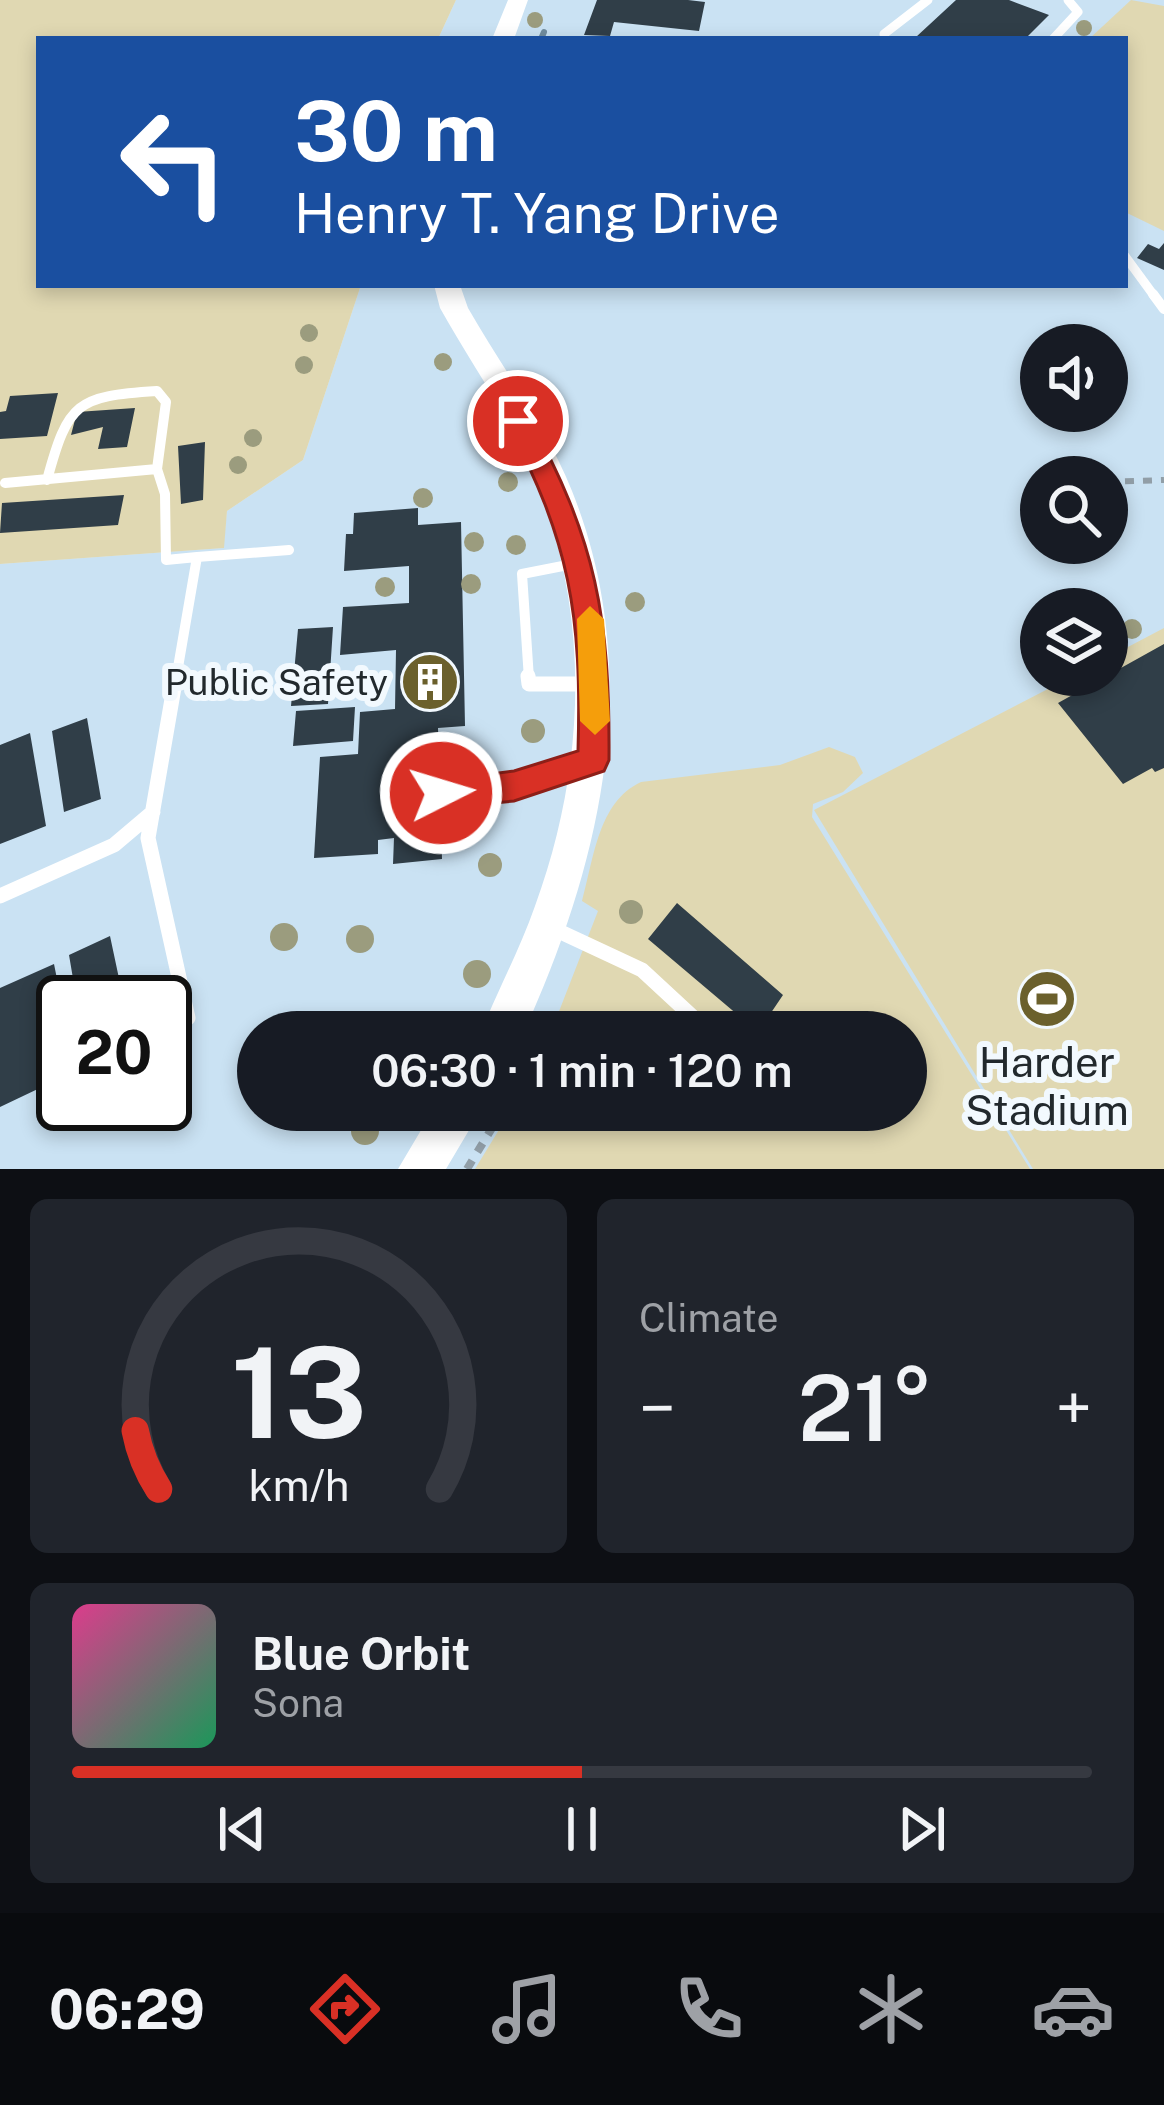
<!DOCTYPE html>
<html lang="en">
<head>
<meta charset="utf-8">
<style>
	:root { --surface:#171b24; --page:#20242c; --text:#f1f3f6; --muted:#9ea1a6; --line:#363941; --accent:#d93025 }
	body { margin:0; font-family:"Public Sans",sans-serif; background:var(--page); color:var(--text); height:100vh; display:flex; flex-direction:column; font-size:45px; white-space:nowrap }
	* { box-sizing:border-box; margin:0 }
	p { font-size:39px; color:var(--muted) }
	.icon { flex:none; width:66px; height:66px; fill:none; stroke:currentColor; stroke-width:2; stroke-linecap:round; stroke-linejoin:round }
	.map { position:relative; height:1169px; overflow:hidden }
	.sheet { display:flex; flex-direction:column; gap:30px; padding:30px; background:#0d0f14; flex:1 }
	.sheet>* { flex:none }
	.guide { position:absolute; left:36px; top:36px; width:1092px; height:252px; border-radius:0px; box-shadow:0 6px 18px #0003; background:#1a4fa0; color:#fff; overflow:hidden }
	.fabs { position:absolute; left:1020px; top:324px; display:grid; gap:24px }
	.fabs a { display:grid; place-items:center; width:108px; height:108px; border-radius:50%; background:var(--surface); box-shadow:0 6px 18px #0003; font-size:60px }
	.speed { position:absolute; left:36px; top:975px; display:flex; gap:24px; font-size:60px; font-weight:700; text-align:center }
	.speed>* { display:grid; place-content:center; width:156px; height:156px; border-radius:50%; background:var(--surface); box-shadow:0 6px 18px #0003; line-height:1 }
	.speed .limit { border:6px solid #111; border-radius:18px; background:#fff; color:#111 }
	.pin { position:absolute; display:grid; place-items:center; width:102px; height:102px; color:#fff; margin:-51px; border:6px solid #fff; border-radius:50%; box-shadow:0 3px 12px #0007 }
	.me { position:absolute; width:132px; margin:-66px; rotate:85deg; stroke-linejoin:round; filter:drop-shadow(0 0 9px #0008) }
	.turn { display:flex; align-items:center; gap:42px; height:252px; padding:0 60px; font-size:54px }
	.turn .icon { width:156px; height:156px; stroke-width:2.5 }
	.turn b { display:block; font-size:84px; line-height:102px }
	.big { font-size:90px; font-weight:600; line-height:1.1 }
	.sheet .card { flex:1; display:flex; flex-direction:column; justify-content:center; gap:18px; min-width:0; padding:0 42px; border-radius:18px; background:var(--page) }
	.sheet .dial { align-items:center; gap:0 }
	.dial svg { height:312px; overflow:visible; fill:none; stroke:var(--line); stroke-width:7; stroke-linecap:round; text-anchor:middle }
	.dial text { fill:var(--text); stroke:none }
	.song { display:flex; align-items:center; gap:36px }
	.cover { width:144px; height:144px; border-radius:18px; background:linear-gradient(135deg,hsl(330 70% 55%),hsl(150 70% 35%)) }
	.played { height:12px; border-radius:6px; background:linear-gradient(90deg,var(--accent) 50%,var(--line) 50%) }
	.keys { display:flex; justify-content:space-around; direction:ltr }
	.heat { display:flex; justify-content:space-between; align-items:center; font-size:66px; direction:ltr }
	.sheet .tiles { flex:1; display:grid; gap:30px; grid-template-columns:1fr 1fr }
	.card:last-child { grid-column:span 2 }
	.trip { position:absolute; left:237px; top:1011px; width:690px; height:120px; border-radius:60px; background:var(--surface); box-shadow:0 6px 18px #0003; font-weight:600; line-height:120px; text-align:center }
	.dock { display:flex; height:192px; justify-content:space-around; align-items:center; background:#090b0e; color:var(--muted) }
	.dock .icon { width:84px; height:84px }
	.dock .selected { color:var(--accent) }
	.dock b { font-size:54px; color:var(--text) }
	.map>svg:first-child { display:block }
	.built { fill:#cae2f3; fill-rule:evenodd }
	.green { fill:#e0d8b2 }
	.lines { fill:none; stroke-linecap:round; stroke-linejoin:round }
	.stream { stroke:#708c9e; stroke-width:6 }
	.building { fill:#303e48 }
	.path-far1 { stroke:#919ea7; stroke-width:6; stroke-dasharray:9 9; stroke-linecap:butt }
	.path { stroke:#919ea7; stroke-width:8; stroke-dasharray:10 10; stroke-linecap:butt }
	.lane-far2 { stroke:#fff; stroke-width:9 }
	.lane-far1 { stroke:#fff; stroke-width:10 }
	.lane { stroke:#fff; stroke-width:15 }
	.secondary { fill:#fff; fill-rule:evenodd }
	.tree { fill:#9b9c7e }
	.route { fill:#d93025; stroke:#8d1f18; stroke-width:3 }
	.slow { fill:#f59e0b }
	.labels { text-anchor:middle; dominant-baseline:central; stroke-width:12; stroke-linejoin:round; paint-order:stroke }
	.poi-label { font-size:36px; fill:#22292d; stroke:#f2f9fe; text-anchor:end }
	.near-poi-label { font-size:42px; fill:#22292d; stroke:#f2f9fe }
</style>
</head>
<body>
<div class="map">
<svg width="1164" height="1169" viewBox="0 0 1164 1169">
	<rect width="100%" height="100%" fill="#dceefa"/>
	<!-- built -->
	<path class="built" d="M 456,0 L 1164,0 L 1164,1169 L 0,1169 L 0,564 L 223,548 L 227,511 L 303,460 L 361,285 L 1125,285 L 1125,39 L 438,39 ZM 1041,345 L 1107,345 L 1107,411 L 1041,411 ZM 1041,477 L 1107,477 L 1107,543 L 1041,543 ZM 1041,609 L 1107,609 L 1107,675 L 1041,675 ZM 63,1002 L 165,1002 L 165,1104 L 63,1104 ZM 258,1032 L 906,1032 L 906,1110 L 258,1110 Z"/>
	<!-- green -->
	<path class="green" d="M 0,0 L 456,0 L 438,39 L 39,39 L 39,285 L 361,285 L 303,460 L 227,511 L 224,548 L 0,564 Z
		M 1131,0 L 1164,6 L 1164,231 L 1125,212 L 1125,39 L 1089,39 Z
		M 1164,628 L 1164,1169 L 1033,1169 L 814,810 L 1075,675 L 1107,675 L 1107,658 Z
		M 829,747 L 855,757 L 863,773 L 843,792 L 813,804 L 812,817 L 1030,1169 L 475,1169 L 511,1110 L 906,1110 L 906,1032 L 551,1032 L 598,911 L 582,901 C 594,858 598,802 641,782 L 780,765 Z"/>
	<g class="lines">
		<!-- stream -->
		<path class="stream" d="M 541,39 L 544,32"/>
	</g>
	<!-- building -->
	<path class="building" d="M 597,0 L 688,0 L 705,2 L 699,31 L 614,22 L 610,36 L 584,35 Z
		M 956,0 L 1009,0 L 1049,15 L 1025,39 L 916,37 Z
		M 1164,243 L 1164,270 L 1137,258 L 1148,244 L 1159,249 Z
		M 58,393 L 47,436 L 0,439 L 0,412 L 6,411 L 10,396 Z
		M 135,408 L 127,447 L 98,449 L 103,427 L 71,435 L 77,412 Z
		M 205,442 L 203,500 L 181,504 L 178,446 Z
		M 124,495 L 118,525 L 0,533 L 2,503 Z
		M 418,508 L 418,525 L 461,522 L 465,726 L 438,728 L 442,859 L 393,864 L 394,838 L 378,840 L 378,854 L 314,858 L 320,757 L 358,754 L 360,712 L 395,709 L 396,650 L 340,655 L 343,607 L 409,603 L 409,566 L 344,571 L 346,534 L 353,534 L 354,513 Z
		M 333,627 L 328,704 L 291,706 L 298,629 Z
		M 1164,644 L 1164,768 L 1155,772 L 1152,768 L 1123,784 L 1058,703 Z
		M 355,707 L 353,741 L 293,746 L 296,711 Z
		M 87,718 L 101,799 L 64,812 L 52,731 Z
		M 30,733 L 46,826 L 0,844 L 0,745 Z
		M 677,903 L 783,995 L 758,1032 L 648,939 Z
		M 110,936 L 124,1002 L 77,1002 L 69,955 Z
		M 54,964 L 63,1009 L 63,1077 L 0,1107 L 0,988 Z"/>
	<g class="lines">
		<!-- path-far1 -->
		<path class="path-far1" d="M 1107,482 L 1164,480"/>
		<!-- path -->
		<path class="path" d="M 467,1169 L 503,1110"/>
		<!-- lane-far2 -->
		<path class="lane-far2" d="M 885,39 L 884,34 L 928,0
			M 1053,39 L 1078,12 L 1068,0
			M 1125,256 L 1155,297"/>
		<!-- lane-far1 -->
		<path class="lane-far1" d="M 1153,294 L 1164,309
			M 47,480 C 68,402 77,396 157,391 L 166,402 L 157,469 L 165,494 L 166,560 L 197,557
			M 5,483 L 157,469
			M 176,679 L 197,557 L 289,550
			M 529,679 L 522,574 L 578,563"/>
		<!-- lane -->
		<path class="lane" d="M 176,676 L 148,838 L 188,1018
			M 528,676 L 529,684 L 587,684
			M 441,793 L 514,786 L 580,765
			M 0,896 L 114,845 L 153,812
			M 552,928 L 642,970 L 709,1032"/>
		<!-- secondary -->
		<path class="secondary" d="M 508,0 L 528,0 L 514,39 L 492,39 Z
			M 434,285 L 460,285 L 468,308 C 503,369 546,426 572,491 C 645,674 602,859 524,1032 L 481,1032 C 498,990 520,949 535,906 C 584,772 591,627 541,493 C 517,427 474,369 440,308 Z
			M 433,1110 L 481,1110 L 446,1169 L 398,1169 Z"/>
	</g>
	<!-- trees -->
	<g class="tree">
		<circle cx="535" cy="20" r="8"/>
		<circle cx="1084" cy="28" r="8"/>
		<circle cx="309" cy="333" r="9"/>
		<circle cx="443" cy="362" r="9"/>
		<circle cx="304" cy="365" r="9"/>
		<circle cx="253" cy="438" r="9"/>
		<circle cx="238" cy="465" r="9"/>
		<circle cx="508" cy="482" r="10"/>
		<circle cx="423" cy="498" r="10"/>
		<circle cx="474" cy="542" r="10"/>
		<circle cx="516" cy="545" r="10"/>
		<circle cx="471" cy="584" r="10"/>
		<circle cx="385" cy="587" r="10"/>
		<circle cx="635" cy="602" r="10"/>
		<circle cx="1132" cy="629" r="10"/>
		<circle cx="533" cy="731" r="12"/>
		<circle cx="490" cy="865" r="12"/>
		<circle cx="631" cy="912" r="12"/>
		<circle cx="284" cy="937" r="14"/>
		<circle cx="360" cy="939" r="14"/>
		<circle cx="477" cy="974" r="14"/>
		<circle cx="365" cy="1131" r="14"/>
	</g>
	<!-- route -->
	<path class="route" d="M 518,412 L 527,414 C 597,541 610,617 609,760 L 604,771 L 514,801 L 441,808 L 430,804 L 426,793 L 430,782 L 514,771 L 578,751 C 582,615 570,541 506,421 Z"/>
	<!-- slow -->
	<path class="slow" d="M 590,606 L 604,619 L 610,721 L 595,735 L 580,721 L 577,619 Z"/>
	<!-- icons -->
	<defs>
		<g id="building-disc" transform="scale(3)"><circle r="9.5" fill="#6b602c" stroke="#f2f9fe"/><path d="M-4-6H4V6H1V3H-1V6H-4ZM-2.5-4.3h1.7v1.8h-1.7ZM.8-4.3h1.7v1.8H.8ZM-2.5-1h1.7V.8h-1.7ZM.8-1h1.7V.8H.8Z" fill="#fff"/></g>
		<g id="stadium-disc" transform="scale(3)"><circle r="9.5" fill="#6b602c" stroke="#f2f9fe"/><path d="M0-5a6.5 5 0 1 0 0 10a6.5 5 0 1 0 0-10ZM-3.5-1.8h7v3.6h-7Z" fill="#fff"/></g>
	</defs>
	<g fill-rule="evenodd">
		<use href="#building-disc" x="430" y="682"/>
		<use href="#stadium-disc" x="1047" y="999"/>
	</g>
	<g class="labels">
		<!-- poi labels -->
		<g class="poi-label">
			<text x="388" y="682">Public Safety</text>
		</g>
		<!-- near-poi labels -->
		<g class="near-poi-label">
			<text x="1047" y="1061">Harder<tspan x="1047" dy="48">Stadium</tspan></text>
		</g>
	</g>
</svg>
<div class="fabs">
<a><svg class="icon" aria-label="sound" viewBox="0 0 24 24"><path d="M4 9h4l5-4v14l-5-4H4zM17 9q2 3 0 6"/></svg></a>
<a><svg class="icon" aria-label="search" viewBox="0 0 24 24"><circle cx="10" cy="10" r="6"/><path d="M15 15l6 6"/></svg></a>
<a><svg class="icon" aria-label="layers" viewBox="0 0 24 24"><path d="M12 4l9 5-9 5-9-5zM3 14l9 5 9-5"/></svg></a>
</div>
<div class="speed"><div class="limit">20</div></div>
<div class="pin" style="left:518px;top:421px;background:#d93025"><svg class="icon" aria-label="arrive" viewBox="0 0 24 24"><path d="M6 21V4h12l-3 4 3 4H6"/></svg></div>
<svg class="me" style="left:441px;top:793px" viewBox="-20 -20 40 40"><circle r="17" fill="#d93025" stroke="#fff" stroke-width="3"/><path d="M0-11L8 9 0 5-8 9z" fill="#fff"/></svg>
<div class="trip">06:30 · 1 min · 120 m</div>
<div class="guide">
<div class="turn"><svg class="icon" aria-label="left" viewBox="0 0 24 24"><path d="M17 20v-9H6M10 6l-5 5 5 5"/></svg><div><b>30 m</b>Henry T. Yang Drive</div></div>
</div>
</div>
<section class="sheet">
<div class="tiles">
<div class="card dial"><svg viewBox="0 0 100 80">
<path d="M14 69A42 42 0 1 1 86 69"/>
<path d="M14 69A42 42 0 0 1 8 54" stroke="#d93025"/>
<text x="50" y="56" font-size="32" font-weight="700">13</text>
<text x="50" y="72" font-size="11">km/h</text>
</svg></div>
<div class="card"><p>Climate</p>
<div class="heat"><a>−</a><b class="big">21°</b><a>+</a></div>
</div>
<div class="card">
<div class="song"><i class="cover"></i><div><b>Blue Orbit</b><p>Sona</p></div></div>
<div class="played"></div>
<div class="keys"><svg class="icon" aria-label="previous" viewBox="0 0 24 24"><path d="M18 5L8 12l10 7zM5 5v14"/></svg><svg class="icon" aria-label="pause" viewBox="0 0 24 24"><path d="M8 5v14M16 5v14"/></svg><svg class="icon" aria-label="next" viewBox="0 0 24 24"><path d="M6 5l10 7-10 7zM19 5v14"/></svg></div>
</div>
</div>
</section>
<nav class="dock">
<b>06:29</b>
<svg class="icon selected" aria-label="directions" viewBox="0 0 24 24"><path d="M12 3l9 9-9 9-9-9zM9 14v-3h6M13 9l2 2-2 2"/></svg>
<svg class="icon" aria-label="music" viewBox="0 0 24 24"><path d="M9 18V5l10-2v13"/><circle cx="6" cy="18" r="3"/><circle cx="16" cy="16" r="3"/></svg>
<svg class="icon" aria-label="phone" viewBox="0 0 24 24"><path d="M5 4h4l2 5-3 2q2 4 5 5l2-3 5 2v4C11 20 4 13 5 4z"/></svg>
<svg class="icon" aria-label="climate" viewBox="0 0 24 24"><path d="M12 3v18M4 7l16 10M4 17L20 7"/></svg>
<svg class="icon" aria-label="car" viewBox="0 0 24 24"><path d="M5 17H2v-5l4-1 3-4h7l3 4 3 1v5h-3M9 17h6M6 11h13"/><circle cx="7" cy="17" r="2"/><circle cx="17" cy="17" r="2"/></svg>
</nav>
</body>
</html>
